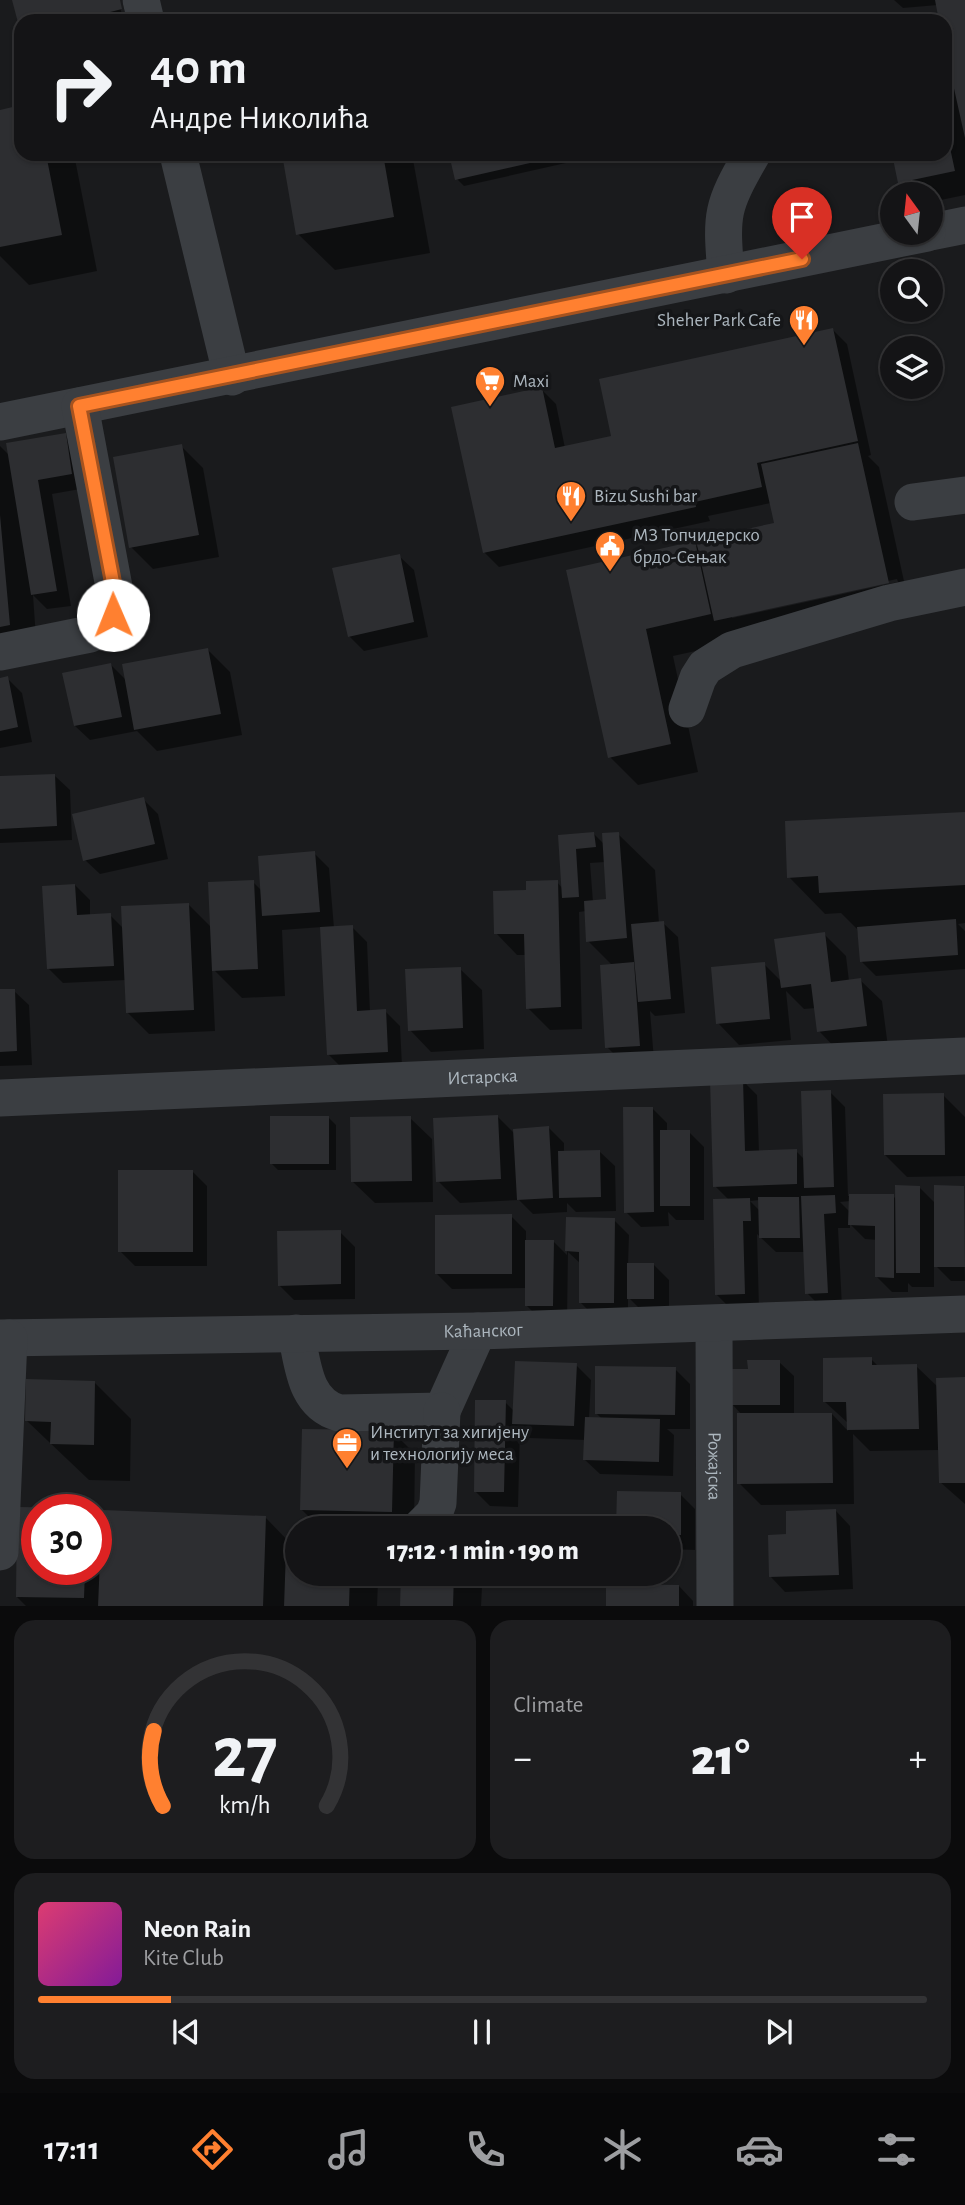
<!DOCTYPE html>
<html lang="en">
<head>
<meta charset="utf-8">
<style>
	:root { --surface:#141416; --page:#1d1d1f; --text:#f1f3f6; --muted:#9d9ea1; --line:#333335; --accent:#ff8030 }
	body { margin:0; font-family:"Alegreya Sans",sans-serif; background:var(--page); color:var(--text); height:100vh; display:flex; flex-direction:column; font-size:26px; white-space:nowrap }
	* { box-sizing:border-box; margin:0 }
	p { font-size:23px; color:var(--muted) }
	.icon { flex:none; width:38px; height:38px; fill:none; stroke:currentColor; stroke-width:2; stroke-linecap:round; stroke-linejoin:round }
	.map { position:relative; height:1606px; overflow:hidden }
	.panel { display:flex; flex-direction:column; gap:14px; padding:14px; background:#0b0b0c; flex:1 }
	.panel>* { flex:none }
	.hud { position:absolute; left:14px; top:14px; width:938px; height:147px; border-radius:21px; box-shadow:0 2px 5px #0004,0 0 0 2px var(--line); background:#141416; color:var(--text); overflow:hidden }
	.needle { width:46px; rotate:345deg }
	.controls { position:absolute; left:880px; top:182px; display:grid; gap:14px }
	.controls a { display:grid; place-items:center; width:63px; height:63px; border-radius:50%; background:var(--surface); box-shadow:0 2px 5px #0004,0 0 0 2px var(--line); font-size:35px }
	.speed { position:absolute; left:21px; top:1494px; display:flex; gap:14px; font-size:35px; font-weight:700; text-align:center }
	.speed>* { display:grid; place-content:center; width:91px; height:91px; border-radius:50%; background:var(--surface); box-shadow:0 2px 5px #0004,0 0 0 2px var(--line); line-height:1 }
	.speed .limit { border:10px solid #d22; background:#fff; color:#111 }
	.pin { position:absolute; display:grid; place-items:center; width:60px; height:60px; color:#fff; margin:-72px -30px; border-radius:50% 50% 50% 0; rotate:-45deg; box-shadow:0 0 7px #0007 }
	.pin .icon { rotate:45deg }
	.me { position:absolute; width:77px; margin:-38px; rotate:359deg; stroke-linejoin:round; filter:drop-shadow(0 0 5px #0008) }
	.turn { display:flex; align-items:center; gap:24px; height:147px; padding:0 21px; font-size:32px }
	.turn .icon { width:91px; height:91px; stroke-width:2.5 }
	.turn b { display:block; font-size:49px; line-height:60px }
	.big { font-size:52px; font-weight:800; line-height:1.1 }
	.panel .card { flex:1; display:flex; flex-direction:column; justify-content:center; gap:10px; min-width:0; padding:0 24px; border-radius:21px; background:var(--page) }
	.panel .dial { align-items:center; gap:0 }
	.dial svg { height:182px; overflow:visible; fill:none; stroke:var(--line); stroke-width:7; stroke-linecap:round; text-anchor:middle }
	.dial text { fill:var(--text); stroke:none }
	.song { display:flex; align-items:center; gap:21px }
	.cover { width:84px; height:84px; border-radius:10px; background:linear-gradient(135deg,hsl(340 70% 55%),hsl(290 70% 35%)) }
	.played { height:7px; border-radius:4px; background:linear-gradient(90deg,var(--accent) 15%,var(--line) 15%) }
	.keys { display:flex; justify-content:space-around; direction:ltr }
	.heat { display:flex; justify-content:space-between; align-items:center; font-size:38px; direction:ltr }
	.panel .tiles { flex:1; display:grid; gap:14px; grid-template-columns:1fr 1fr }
	.card:last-child { grid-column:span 2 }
	.trip { position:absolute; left:285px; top:1516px; width:396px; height:70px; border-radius:35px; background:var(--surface); box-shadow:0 2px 5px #0004,0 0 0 2px var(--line); font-weight:800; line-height:70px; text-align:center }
	.tab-bar { display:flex; height:112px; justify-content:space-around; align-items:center; background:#080809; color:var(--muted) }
	.tab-bar .icon { width:49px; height:49px }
	.tab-bar .active { color:var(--accent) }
	.tab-bar b { font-size:32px; color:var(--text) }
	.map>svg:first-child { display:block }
	.shadow { fill:#0007; fill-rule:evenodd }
	.building { fill:#2d2e31 }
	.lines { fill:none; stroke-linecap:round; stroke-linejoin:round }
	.minor { stroke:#3b3e42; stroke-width:37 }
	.route-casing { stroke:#a6531f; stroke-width:18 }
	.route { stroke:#ff8030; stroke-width:12 }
	.labels { text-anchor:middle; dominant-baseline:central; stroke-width:7; stroke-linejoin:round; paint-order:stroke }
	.poi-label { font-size:19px; fill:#acb6be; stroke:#151618; text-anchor:start }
	.street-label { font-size:19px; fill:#acb6be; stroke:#151618 }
</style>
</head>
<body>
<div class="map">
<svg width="965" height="1607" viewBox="0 0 965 1607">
	<rect width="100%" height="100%" fill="#1a1b1d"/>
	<!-- shadow -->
	<path class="shadow" d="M 14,0 L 118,0 L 123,18 L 126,17 L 122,0 L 146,0 L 151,21 L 21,21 L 21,26 Z
		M 894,0 L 965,0 L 965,195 L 931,202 L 931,194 L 912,194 L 900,182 L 894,154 L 945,154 L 945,54 L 949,58 L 945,21 L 941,21 L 938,5 L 903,8 Z
		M 21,107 L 21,154 L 74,154 L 97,271 L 29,285 L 0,256 L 0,111 Z
		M 284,154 L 412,154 L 430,253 L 335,270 L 298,234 Z
		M 451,154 L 606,154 L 464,186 L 457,179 Z
		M 833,330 L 847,344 L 871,455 L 868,456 L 879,467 L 909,604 L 673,656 L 698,772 L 638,785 L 610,757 L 569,571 L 694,543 L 700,550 L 776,524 L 771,503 L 708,516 L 710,521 L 499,567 L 484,552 L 541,389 L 556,404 L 565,448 L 613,437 ZM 897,579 L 898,582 L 732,618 L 732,615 Z
		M 65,435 L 80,450 L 86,488 L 52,494 L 71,606 L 47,609 L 33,595 L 37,652 L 0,659 L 0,446 L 10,456 Z
		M 181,446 L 203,468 L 219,557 L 153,569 L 131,547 Z
		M 399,556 L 414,570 L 428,637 L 364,651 L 349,636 Z
		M 208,650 L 230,672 L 242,735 L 157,751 L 137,731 L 90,740 L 75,726 L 110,664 L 127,681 Z
		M 7,678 L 22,693 L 32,742 L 0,748 L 0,679 Z
		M 55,776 L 70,790 L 72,840 L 0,843 L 0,778 Z
		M 143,799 L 158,814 L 168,859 L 100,874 L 85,860 Z
		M 965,814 L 965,923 L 958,924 L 965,931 L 965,969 L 876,976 L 862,962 L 857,929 L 841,913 L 825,914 L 789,877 Z
		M 594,834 L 604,844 L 618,834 L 655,870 L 659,923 L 663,923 L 678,937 L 685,1013 L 655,1016 L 650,1011 L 654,1060 L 622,1062 L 607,1047 L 612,965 L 588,941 L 586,911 L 579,912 L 582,1029 L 550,1030 L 528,1008 L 527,955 L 517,955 L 496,933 L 528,892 L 557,882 L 563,889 L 560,836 ZM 605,862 L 608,900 L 593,902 L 590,863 Z
		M 314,853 L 329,868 L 334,928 L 352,927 L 367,942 L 370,1012 L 385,1011 L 400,1026 L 402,1066 L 343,1069 L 328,1054 L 322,927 L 282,930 L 285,996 L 242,998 L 212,968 L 215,1031 L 149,1034 L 127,1012 L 126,980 L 63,983 L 48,968 L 75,885 L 90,900 L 90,916 L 110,915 L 124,929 L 188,904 L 212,928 L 253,882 L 262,891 Z
		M 824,934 L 846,956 L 849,981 L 860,980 L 882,1001 L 888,1047 L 840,1053 L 819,1031 L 816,1008 L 804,1009 L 786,991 L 791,1040 L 739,1045 L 718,1023 L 764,964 L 782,982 Z
		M 460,969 L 482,990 L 484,1049 L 431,1052 L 410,1030 Z
		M 0,991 L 14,991 L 29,1005 L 32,1065 L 0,1066 Z
		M 742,1080 L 757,1095 L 759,1152 L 796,1151 L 805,1160 L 830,1092 L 845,1107 L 848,1196 L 893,1196 L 897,1200 L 919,1187 L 936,1204 L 963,1187 L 965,1281 L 951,1281 L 934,1264 L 934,1287 L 912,1287 L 908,1283 L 908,1292 L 892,1292 L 877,1277 L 877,1240 L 865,1239 L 850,1224 L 850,1228 L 838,1228 L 842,1307 L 822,1308 L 807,1293 L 805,1252 L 776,1252 L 757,1234 L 759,1308 L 731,1309 L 716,1294 L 729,1200 L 715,1186 ZM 760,1200 L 760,1211 L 750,1201 ZM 850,1201 L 850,1212 L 840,1202 Z
		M 943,1095 L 965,1117 L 965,1176 L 907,1177 L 885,1155 Z
		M 652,1108 L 667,1123 L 667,1132 L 689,1132 L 704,1147 L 704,1220 L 676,1220 L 668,1212 L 669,1226 L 641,1227 L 626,1212 Z
		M 498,1117 L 515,1134 L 549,1128 L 564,1143 L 564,1153 L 600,1152 L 615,1166 L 616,1211 L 576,1212 L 567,1203 L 567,1212 L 533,1214 L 519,1200 L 460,1203 L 438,1181 Z
		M 329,1118 L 336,1125 L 336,1170 L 278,1170 L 271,1163 Z
		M 410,1118 L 432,1139 L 433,1202 L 375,1203 L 353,1182 Z
		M 192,1171 L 207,1186 L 207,1266 L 135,1266 L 120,1251 Z
		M 511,1216 L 526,1231 L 526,1242 L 553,1241 L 567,1255 L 567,1219 L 614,1220 L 629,1235 L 628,1265 L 654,1265 L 669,1280 L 669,1313 L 644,1313 L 628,1297 L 628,1317 L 595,1317 L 580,1302 L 581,1264 L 568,1252 L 567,1320 L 541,1320 L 526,1305 L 527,1288 L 452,1289 L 437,1274 Z
		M 340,1232 L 355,1247 L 355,1299 L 294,1300 L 279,1285 Z
		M 871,1359 L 879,1367 L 916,1366 L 938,1387 L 965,1379 L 965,1504 L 940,1482 L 939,1450 L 870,1451 L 853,1434 L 854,1504 L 761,1505 L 739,1483 L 742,1415 L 732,1404 L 750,1371 L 779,1362 L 794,1376 L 794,1415 L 832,1414 L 848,1431 L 848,1423 L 825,1402 Z
		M 576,1365 L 591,1380 L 589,1419 L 602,1419 L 596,1413 L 675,1369 L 690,1384 L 690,1429 L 667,1429 L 674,1435 L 673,1476 L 600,1474 L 585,1460 L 586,1440 L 529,1438 L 520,1429 L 518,1507 L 490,1506 L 475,1491 L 505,1402 L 514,1411 Z
		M 94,1382 L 131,1419 L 130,1481 L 89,1480 L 27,1421 Z
		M 393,1432 L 415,1454 L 414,1528 L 320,1528 L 302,1510 Z
		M 680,1494 L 695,1509 L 695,1550 L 668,1549 L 668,1528 Z
		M 19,1509 L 86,1510 L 37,1510 L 37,1570 L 96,1570 L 96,1521 L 103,1527 L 266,1518 L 293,1546 L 298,1573 L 370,1573 L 378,1582 L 377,1607 L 27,1607 L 17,1597 Z
		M 836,1511 L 850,1526 L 853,1589 L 785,1592 L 771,1577 L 788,1535 Z
		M 403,1573 L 468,1573 L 482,1587 L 481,1607 L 401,1607 Z
		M 569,1573 L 652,1573 L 652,1586 L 679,1586 L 693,1601 L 693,1607 L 608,1607 L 608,1584 L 601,1574 Z"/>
	<!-- building -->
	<path class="building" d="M 12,0 L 120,0 L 122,9 L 75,21 L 21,21 L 20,30 Z
		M 935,0 L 965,0 L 965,138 L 945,48 L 945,21 L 939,21 Z
		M 21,105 L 21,154 L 46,154 L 62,235 L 0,247 L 0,110 Z
		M 946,129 L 955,171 L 898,183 L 892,154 L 945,154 Z
		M 282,154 L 383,154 L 394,217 L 296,235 Z
		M 449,154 L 565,154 L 565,155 L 455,180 Z
		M 833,328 L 858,441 L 757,463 L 762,487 L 695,502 L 696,507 L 483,553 L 451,407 L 542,387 L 555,448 L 611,436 L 599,379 Z
		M 66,433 L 72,474 L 38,480 L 57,591 L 31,595 L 6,443 Z
		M 858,443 L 889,583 L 714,621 L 696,540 L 774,523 L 761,464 Z
		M 182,444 L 199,535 L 129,548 L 113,457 Z
		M 0,515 L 10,625 L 0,627 Z
		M 695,541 L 711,614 L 646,629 L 671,744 L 608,758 L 566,570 Z
		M 400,554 L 414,622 L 348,637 L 332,568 Z
		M 208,648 L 221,714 L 134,730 L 122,664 Z
		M 111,663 L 122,717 L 74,726 L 62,673 Z
		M 8,676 L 18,727 L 0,731 L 0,678 Z
		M 55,774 L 57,826 L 0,829 L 0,776 Z
		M 144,797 L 155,844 L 83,861 L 72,814 Z
		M 965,812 L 965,885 L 819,893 L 818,876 L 787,878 L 785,821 Z
		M 594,832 L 596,847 L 576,849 L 579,897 L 562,898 L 558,835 Z
		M 619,832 L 627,938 L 586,942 L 584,901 L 606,899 L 602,833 Z
		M 315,851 L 320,912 L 262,916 L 258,856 Z
		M 254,880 L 258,969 L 212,971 L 208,882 Z
		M 558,880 L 561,1007 L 526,1009 L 524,934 L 494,934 L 493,891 L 526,890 L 526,881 Z
		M 75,884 L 77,915 L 111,913 L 114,966 L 47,969 L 42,886 Z
		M 189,903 L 194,1010 L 126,1013 L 121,906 Z
		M 956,919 L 958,955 L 860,962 L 857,927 Z
		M 664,921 L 671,999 L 638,1002 L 631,924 Z
		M 353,925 L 357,1011 L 386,1009 L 388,1052 L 327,1055 L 320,927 Z
		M 825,932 L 831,982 L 861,978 L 867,1026 L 817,1032 L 811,984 L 781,988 L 774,939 Z
		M 634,962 L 640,1046 L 605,1048 L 600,965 Z
		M 765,962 L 770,1019 L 716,1024 L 711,967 Z
		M 461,967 L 463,1028 L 408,1031 L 405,969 Z
		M 0,989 L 15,989 L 17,1051 L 0,1052 Z
		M 710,1079 L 743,1079 L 745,1151 L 797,1149 L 797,1184 L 713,1187 Z
		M 831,1090 L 834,1187 L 804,1188 L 801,1091 Z
		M 944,1093 L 945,1155 L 884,1155 L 883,1094 Z
		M 623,1107 L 653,1107 L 654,1212 L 624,1213 Z
		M 498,1115 L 501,1179 L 436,1182 L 433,1118 Z
		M 270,1116 L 329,1116 L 329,1164 L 270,1164 Z
		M 411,1116 L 412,1181 L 351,1182 L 350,1117 Z
		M 549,1126 L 553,1198 L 517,1200 L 513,1129 Z
		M 660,1130 L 690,1130 L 690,1206 L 660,1206 Z
		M 600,1150 L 601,1197 L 559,1198 L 558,1151 Z
		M 118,1170 L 193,1170 L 193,1252 L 118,1252 Z
		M 895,1185 L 920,1186 L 920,1273 L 896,1273 Z
		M 934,1185 L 964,1186 L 965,1267 L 934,1267 Z
		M 849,1194 L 894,1194 L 894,1278 L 875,1277 L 875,1226 L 848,1225 Z
		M 835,1195 L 836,1213 L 824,1214 L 828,1293 L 805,1294 L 801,1196 Z
		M 758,1197 L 799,1197 L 800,1238 L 759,1238 Z
		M 750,1198 L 751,1221 L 743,1221 L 745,1294 L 715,1295 L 713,1199 Z
		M 512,1214 L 512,1274 L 435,1274 L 435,1215 Z
		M 566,1217 L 615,1218 L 614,1303 L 579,1303 L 579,1252 L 565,1251 Z
		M 341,1230 L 341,1284 L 278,1286 L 277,1231 Z
		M 525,1240 L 554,1240 L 553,1306 L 525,1306 Z
		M 627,1263 L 654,1263 L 654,1299 L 627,1299 Z
		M 872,1357 L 872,1365 L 917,1364 L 919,1429 L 847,1430 L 846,1402 L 823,1402 L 823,1358 Z
		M 747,1360 L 780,1360 L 780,1405 L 730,1405 L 730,1369 L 748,1369 Z
		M 515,1361 L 577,1363 L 574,1426 L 512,1424 Z
		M 595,1366 L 676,1367 L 675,1415 L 595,1414 Z
		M 965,1377 L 965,1483 L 939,1483 L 936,1378 Z
		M 26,1379 L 95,1381 L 94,1445 L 50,1444 L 51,1422 L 25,1421 Z
		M 475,1400 L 506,1400 L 504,1492 L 474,1492 Z
		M 737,1413 L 832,1413 L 833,1483 L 737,1484 Z
		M 585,1417 L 660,1419 L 659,1462 L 583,1460 Z
		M 302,1429 L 394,1430 L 392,1512 L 300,1510 Z
		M 617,1491 L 681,1492 L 681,1535 L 668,1535 L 668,1528 L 616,1528 Z
		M 17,1507 L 86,1508 L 86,1510 L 37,1510 L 37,1570 L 85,1570 L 84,1598 L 16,1597 Z
		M 836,1509 L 839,1575 L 769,1577 L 768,1535 L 786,1534 L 786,1511 Z
		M 102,1510 L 266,1516 L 263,1607 L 98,1607 Z
		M 286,1550 L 298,1550 L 298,1573 L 350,1573 L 349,1607 L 284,1607 Z
		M 401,1573 L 454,1573 L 453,1607 L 400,1607 Z
		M 599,1573 L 638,1573 L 637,1578 L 599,1578 Z
		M 606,1584 L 679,1585 L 679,1607 L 606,1607 Z"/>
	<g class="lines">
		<!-- minor -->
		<g class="minor">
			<path d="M 141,0 L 146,21"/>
			<path d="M 178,154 L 232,377"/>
			<path d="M 931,232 L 965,225"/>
			<path d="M 726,275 C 721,213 721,208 752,154"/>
			<path d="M 0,422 L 927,233"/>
			<path d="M 913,502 L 965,495"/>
			<path d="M 0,652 L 90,634 C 106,626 112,620 117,603 L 80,406"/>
			<path d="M 687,709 L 698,678 L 705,667 L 732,650 L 889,603 L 965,587"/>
			<path id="s1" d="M 0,1098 L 965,1056"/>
			<path id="s2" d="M 714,1324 L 715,1607"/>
			<path d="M 296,1333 C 303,1364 304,1403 339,1413 L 442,1411 L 478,1331"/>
			<path id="s3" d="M 0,1338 L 478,1331 L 965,1314"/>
			<path d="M 420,1528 L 434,1514 L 438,1503 L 442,1411"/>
			<path d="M 0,1552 L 9,1338"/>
		</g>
	</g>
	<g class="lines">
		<!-- route casing -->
		<g class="route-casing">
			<path id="route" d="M 113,615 L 117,603 L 79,406 L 802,259"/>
		</g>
		<!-- route -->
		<use href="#route" class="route"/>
	</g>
	<!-- icons -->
	<defs>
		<g id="restaurant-pin" transform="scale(1.575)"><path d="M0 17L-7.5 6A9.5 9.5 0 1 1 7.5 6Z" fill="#ff8030" stroke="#151618"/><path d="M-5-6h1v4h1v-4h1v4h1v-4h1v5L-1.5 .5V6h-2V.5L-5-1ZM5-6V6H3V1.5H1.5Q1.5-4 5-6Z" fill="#fff"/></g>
		<g id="supermarket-pin" transform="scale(1.575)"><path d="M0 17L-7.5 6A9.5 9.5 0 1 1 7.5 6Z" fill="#ff8030" stroke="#151618"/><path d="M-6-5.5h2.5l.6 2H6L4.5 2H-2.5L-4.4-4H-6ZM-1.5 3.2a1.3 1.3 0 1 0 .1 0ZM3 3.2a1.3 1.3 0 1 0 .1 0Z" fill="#fff"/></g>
		<g id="civic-pin" transform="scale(1.575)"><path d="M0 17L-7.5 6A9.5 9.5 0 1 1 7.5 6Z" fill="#ff8030" stroke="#151618"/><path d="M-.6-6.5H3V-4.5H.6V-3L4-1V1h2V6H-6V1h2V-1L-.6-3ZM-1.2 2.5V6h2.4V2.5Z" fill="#fff"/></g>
		<g id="office-pin" transform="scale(1.575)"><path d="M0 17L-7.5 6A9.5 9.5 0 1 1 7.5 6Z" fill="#ff8030" stroke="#151618"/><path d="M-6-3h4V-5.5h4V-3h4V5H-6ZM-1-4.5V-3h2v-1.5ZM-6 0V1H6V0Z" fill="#fff"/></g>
	</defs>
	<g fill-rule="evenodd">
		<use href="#restaurant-pin" x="804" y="320"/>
		<use href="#supermarket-pin" x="490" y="381"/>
		<use href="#restaurant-pin" x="571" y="496"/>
		<use href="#civic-pin" x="610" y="546"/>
		<use href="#office-pin" x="347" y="1443"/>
	</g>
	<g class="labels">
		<!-- poi labels -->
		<g class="poi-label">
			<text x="781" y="320" text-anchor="end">Sheher Park Cafe</text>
			<text x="513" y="381">Maxi</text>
			<text x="594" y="496">Bizu Sushi bar</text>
			<text x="633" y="535">МЗ Топчидерско<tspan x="633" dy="22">брдо-Сењак</tspan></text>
			<text x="370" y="1432">Институт за хигијену<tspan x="370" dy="22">и технологију меса</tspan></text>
		</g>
		<!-- street labels -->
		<g class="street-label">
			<text stroke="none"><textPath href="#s1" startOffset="483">Истарска</textPath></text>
			<text stroke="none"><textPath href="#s3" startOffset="483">Каћанског</textPath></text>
			<text stroke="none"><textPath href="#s2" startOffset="142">Рожајска</textPath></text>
		</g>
	</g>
</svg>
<div class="controls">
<a><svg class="needle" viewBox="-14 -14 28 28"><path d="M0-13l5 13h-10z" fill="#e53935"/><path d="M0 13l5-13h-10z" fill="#9d9ea1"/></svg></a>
<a><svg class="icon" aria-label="search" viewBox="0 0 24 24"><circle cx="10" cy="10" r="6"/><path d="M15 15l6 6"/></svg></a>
<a><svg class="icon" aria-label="layers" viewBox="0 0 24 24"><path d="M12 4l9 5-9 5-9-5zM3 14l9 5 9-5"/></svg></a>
</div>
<div class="speed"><div class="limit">30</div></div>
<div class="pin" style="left:802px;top:259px;background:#d93025"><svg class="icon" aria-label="arrive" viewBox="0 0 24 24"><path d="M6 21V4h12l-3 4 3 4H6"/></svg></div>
<svg class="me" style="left:113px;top:615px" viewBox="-20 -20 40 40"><circle r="19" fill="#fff"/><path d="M0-13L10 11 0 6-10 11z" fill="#ff8030"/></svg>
<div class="trip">17:12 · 1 min · 190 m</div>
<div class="hud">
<div class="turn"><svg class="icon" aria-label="right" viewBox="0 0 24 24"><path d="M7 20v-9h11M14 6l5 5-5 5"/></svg><div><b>40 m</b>Андре Николића</div></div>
</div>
</div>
<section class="panel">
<div class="tiles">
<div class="card dial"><svg viewBox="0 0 100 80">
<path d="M14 69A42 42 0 1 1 86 69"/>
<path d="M14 69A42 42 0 0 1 10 36" stroke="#ff8030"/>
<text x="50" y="56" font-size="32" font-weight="700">27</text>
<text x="50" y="72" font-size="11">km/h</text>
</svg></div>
<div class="card"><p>Climate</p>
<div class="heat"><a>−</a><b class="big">21°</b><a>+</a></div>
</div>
<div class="card">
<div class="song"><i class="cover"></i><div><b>Neon Rain</b><p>Kite Club</p></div></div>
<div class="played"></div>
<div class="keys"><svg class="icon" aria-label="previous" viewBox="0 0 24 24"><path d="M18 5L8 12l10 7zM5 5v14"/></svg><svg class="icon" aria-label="pause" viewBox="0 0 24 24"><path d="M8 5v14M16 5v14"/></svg><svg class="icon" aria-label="next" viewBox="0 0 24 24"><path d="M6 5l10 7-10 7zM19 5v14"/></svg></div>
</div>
</div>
</section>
<nav class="tab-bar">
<b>17:11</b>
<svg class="icon active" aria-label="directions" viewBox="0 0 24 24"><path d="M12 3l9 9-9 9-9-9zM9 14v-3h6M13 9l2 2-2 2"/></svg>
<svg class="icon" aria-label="music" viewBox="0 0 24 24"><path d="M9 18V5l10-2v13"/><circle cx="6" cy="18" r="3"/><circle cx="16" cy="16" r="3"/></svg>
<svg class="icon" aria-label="phone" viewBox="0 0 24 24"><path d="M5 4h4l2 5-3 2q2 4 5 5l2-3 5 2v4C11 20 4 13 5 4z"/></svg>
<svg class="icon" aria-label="climate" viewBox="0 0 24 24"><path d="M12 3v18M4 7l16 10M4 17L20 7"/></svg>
<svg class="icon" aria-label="car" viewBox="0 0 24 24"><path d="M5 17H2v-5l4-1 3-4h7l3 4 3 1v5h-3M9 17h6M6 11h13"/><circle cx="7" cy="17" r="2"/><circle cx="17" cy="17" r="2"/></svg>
<svg class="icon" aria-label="filters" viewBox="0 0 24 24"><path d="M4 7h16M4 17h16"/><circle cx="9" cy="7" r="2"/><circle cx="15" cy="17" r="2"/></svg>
</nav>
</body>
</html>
